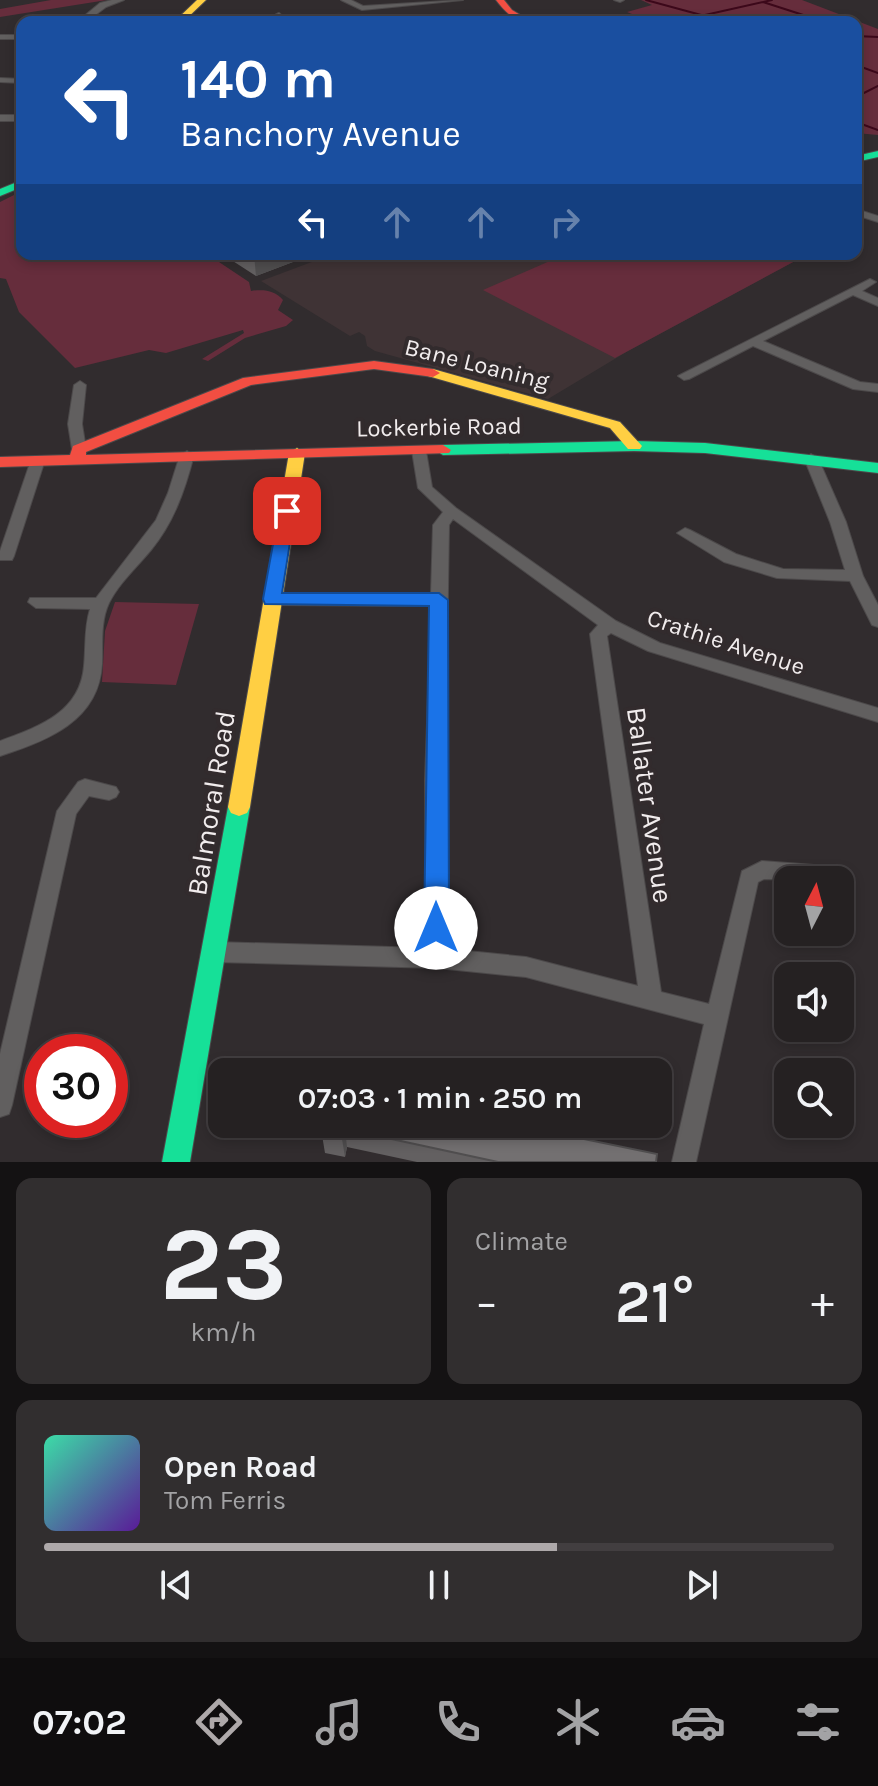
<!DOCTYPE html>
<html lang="en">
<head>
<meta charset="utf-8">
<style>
	:root { --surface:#252122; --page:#312e2f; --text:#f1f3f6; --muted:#a3a3a5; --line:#423e40; --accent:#aea9aa }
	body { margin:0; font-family:Karla,sans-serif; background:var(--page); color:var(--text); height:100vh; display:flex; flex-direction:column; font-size:30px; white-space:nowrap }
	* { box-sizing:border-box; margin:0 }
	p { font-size:26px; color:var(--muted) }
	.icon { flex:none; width:44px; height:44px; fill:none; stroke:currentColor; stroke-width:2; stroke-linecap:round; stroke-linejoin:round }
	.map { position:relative; height:1162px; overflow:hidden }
	.details { display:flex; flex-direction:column; gap:16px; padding:16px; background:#141213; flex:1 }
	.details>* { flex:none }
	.hud { position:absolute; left:16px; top:16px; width:846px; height:244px; border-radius:16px; box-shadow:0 4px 12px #0003,0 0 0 2px var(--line); background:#1a4fa0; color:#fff; overflow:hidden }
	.needle { width:52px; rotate:6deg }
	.tools { position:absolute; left:774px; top:866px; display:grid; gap:16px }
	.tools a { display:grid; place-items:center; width:80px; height:80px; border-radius:16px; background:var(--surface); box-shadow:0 4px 12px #0003,0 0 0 2px var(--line); font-size:40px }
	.speed { position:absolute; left:24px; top:1034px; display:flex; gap:16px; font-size:40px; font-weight:700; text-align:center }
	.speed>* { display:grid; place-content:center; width:104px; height:104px; border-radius:50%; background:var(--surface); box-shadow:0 4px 12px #0003,0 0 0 2px var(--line); line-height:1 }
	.speed .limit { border:12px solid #d22; background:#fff; color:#111 }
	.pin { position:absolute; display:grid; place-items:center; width:68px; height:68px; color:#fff; margin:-34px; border-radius:16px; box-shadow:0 4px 12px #0006 }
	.me { position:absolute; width:88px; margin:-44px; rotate:0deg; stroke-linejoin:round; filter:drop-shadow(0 0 6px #0008) }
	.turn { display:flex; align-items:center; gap:28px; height:168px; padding:0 32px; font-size:36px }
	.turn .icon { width:104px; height:104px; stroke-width:2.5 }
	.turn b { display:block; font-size:56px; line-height:68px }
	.lanes { display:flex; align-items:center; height:76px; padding:0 32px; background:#0003; justify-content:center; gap:40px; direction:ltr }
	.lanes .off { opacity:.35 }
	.big { font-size:60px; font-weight:600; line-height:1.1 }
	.details .card { flex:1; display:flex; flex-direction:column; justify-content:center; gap:12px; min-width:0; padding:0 28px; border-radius:16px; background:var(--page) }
	.details .dial { align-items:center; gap:0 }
	.dial b { font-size:104px; line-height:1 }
	.song { display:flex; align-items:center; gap:24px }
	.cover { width:96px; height:96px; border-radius:12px; background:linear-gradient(135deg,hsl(160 70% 55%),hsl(270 70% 35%)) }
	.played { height:8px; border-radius:4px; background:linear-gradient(90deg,var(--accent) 65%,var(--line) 65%) }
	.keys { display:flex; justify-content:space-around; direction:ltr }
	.heat { display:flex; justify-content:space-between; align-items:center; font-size:44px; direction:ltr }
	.details .tiles { flex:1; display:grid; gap:16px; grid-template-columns:1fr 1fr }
	.card:last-child { grid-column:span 2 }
	.trip { position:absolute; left:208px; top:1058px; width:464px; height:80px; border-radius:16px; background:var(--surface); box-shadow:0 4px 12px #0003,0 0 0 2px var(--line); font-weight:600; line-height:80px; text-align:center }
	.tab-bar { display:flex; height:128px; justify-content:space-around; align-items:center; background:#0f0d0e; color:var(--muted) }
	.tab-bar .icon { width:56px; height:56px }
	.tab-bar .selected { color:var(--accent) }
	.tab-bar b { font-size:36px; color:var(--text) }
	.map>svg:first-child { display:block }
	.built { fill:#3f3335 }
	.green { fill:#662d3c }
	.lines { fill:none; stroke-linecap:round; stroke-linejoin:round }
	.stream { stroke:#3c081a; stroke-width:2 }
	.street-casing { stroke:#4c494a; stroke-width:2 }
	.fast-casing { stroke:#4c494a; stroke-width:2 }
	.slow-casing { stroke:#4c494a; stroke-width:2 }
	.jam-casing { stroke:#4c494a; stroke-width:2 }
	.street { fill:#615f5f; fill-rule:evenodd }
	.fast { fill:#16e098; fill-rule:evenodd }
	.slow { fill:#ffcf43; fill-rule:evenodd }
	.jam { fill:#f24e42; fill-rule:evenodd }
	.wall { fill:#636061 }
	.shaded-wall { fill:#504e4f }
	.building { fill:#737071; stroke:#504e4f; stroke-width:2 }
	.route { fill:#1a73e8; stroke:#114b97; stroke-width:2 }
	.labels { text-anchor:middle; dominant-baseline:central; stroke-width:8; stroke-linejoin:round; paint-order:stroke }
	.street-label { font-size:24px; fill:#f1eced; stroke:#322b2d }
	.near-street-label { font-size:28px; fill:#f1eced; stroke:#322b2d }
</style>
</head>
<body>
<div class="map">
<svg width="878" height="1162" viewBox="0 0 878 1162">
	<rect width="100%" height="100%" fill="#312c2e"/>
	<!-- built -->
	<path class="built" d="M 333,254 L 808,254 L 628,351 L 548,399 L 375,351 L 367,346 L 365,336 L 359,332 L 350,336 L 261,281 Z"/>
	<!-- green -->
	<path class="green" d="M 51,0 L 107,0 L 0,17 L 0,9 Z
		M 641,0 L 802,0 L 878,29 L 878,135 L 856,133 L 856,22 L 652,22 L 627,12 L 652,5 Z
		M 22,191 L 22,254 L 207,254 L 249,282 L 251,291 C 263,289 275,290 283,300 L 278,310 L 293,320 L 286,326 L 245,338 L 208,361 L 202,359 L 244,333 L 243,330 L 166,353 L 149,350 L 75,368 L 19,312 L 6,279 L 0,278 L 0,202 Z
		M 566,254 L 808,254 L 615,358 L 483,290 Z
		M 115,602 L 199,604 L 176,685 L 102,682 L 105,631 Z"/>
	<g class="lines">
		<!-- stream -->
		<path class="stream" d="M 646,0 L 727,22
			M 763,2 L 825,22
			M 705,15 L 772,0
			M 856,36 L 878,37
			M 856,65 L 878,73
			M 856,97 L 878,86
			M 856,122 L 878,130"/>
		<!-- street casing -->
		<g class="street-casing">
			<path id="street" d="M 112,0 L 124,0 L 106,7 L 86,22 L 77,22 L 100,3 Z
				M 341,0 L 351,0 L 363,6 L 463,0 L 362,10 Z
				M 614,0 L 624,0 L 620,2 Z
				M 279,13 L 289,22 L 281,22 L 275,15 Z
				M 428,15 L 425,19 L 388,21 L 392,19 Z
				M 622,15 L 639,20 L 640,22 L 619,19 Z
				M 377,19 L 383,19 L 384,22 L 376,22 Z
				M 0,35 L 22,35 L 22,39 L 0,39 Z
				M 0,78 L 22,79 L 22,83 L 0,82 Z
				M 0,115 L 22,115 L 22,121 L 0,121 Z
				M 856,209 L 878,216 L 878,222 L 856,215 Z
				M 870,279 L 876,282 L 862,291 L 878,298 L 878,306 L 853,295 L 763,341 L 860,382 L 878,384 L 878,392 L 853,389 L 753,346 L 689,379 L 684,380 L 678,376 Z
				M 80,381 L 86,385 L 82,424 L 86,449 L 79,453 L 72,449 L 68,424 L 74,385 Z
				M 419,447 L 426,451 L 432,487 L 456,508 L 616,621 L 660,643 L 878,708 L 878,722 L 648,651 L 611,633 L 607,636 L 661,992 L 709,1004 L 742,871 L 762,861 L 840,867 L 847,870 L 850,876 L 847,882 L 840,885 L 840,880 L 764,879 L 758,882 L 696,1162 L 672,1162 L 704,1024 L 526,977 L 437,968 L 215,962 L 207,959 L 204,952 L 207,945 L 215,942 L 426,948 L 425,781 L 431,606 L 272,605 L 264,599 L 272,593 L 431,594 L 433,525 L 443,512 L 418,488 L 412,451 ZM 453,519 L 598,625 L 590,634 L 638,986 L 526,957 L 448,949 L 445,781 L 449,525 Z
				M 187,451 L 194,455 C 185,490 174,522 151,550 C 137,567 119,583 109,603 C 100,622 103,644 102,664 C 99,721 47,741 0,756 L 0,741 C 38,727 80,713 84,666 C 86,647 84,628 90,609 L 36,608 L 28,602 L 30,598 L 96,598 L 156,520 L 168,493 L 180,455 Z
				M 811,454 L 818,458 L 846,522 L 863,576 L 878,605 L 878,627 L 872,625 L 850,581 L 777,578 L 724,562 L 677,533 L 685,528 L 690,530 L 736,554 L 783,569 L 845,570 L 830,522 L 804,458 Z
				M 38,456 L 45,460 L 14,556 L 12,560 L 0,560 L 0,551 L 31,460 Z
				M 85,779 L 116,787 L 119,792 L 116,797 L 109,800 L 89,796 L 76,814 L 12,1105 L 9,1114 L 0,1117 L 0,1054 L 57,811 L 78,782 Z"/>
		</g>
		<!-- fast casing -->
		<g class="fast-casing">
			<path id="fast" d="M 878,151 L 878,157 L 856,162 L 856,156 Z
				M 22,180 L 22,187 L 0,196 L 0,189 Z
				M 634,441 L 705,443 L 878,463 L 878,473 L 705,453 L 634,451 L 443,455 L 435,450 L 443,445 Z
				M 239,798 L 247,801 L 250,807 L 190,1162 L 162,1162 L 228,807 L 231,801 Z"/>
		</g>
		<!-- slow casing -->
		<g class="slow-casing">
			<path id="slow" d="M 197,0 L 206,0 L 183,22 L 174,22 Z
				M 433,369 L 620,422 L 642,446 L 640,449 L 628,449 L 610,428 L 428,376 L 426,373 Z
				M 297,448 L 305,453 L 250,807 L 247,813 L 239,816 L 231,813 L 228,807 L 289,453 Z"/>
		</g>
		<!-- jam casing -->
		<g class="jam-casing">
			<path id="jam" d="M 496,0 L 504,0 L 512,10 L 532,22 C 515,22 506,13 496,0 Z
				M 374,361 L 433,369 L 440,373 L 433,377 L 374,369 L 251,385 L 86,452 L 86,455 L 443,445 L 451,450 L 449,453 L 0,467 L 0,457 L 70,455 L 73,446 L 243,378 Z"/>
		</g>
		<!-- street -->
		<use href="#street" class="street"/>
		<!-- fast -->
		<use href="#fast" class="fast"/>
		<!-- slow -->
		<use href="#slow" class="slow"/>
		<!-- jam -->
		<use href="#jam" class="jam"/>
	</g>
	<!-- wall -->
	<path class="wall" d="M 222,254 L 314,254 L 256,276 Z
		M 326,1124 L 656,1162 L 417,1162 L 347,1147 L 345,1157 L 325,1153 L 322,1135 Z"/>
	<!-- shaded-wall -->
	<path class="shaded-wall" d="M 254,254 L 314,254 L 256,276 Z
		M 345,1129 L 347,1147 L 345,1157 L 342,1139 Z"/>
	<!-- building -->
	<path class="building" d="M 326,1124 L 511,1124 L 657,1154 L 656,1162 L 498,1162 L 345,1129 L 342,1139 L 322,1135 Z"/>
	<!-- route -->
	<path class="route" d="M 287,506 L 295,511 L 282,593 L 439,593 L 448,600 L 449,928 L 445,936 L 436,939 L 428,936 L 424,928 L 429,606 L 265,604 L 263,599 L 279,511 Z"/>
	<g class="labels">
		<!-- street labels -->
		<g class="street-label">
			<text transform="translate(477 364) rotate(14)">Bane Loaning</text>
			<text transform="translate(439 427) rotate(-1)">Lockerbie Road</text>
			<text transform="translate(726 642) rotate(18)">Crathie Avenue</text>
		</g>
		<!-- near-street labels -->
		<g class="near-street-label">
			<text transform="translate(211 803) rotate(-81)">Balmoral Road</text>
			<text transform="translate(650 805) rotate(82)">Ballater Avenue</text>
		</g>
	</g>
</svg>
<div class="tools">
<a><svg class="needle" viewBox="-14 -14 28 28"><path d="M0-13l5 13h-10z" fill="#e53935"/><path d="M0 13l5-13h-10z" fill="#a3a3a5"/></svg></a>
<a><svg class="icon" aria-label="sound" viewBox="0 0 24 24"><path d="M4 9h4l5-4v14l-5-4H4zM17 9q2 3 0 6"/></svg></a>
<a><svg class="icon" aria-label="search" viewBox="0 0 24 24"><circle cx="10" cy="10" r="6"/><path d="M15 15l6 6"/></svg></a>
</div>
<div class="speed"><div class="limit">30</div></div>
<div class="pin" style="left:287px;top:511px;background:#d93025"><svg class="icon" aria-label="arrive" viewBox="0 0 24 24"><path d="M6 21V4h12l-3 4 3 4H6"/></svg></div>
<svg class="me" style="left:436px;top:928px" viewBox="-20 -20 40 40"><circle r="19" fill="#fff"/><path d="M0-13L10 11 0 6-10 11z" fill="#1a73e8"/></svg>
<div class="trip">07:03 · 1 min · 250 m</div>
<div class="hud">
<div class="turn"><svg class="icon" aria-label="left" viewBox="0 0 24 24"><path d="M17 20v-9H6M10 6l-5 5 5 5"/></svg><div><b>140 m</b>Banchory Avenue</div></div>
<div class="lanes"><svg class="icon" aria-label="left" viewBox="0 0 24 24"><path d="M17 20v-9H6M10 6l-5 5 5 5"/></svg><svg class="icon off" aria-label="ahead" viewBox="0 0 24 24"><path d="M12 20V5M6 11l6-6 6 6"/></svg><svg class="icon off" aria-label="ahead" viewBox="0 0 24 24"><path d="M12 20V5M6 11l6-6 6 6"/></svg><svg class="icon off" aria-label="right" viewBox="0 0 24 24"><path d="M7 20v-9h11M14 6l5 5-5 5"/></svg></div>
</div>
</div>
<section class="details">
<div class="tiles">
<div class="card dial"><b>23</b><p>km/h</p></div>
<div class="card"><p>Climate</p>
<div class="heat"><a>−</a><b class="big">21°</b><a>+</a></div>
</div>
<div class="card">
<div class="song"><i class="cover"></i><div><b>Open Road</b><p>Tom Ferris</p></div></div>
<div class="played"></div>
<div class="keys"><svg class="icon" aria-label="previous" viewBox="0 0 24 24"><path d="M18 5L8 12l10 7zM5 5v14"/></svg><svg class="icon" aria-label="pause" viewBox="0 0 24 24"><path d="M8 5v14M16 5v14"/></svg><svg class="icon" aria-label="next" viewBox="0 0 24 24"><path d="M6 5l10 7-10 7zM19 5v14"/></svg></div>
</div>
</div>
</section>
<nav class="tab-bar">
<b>07:02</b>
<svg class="icon selected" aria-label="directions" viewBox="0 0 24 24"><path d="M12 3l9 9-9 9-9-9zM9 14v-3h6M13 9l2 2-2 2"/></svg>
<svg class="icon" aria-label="music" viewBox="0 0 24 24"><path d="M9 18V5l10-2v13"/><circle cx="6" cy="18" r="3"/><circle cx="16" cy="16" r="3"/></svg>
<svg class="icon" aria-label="phone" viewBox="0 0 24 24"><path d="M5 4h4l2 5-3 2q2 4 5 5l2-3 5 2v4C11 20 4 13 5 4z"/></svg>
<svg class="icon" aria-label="climate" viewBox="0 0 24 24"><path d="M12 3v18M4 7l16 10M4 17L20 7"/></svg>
<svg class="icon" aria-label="car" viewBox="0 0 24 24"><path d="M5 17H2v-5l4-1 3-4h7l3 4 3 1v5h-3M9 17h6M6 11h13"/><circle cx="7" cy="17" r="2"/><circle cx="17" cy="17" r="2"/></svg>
<svg class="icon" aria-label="filters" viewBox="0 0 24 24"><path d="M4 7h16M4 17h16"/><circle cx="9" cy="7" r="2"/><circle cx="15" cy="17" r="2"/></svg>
</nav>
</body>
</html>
